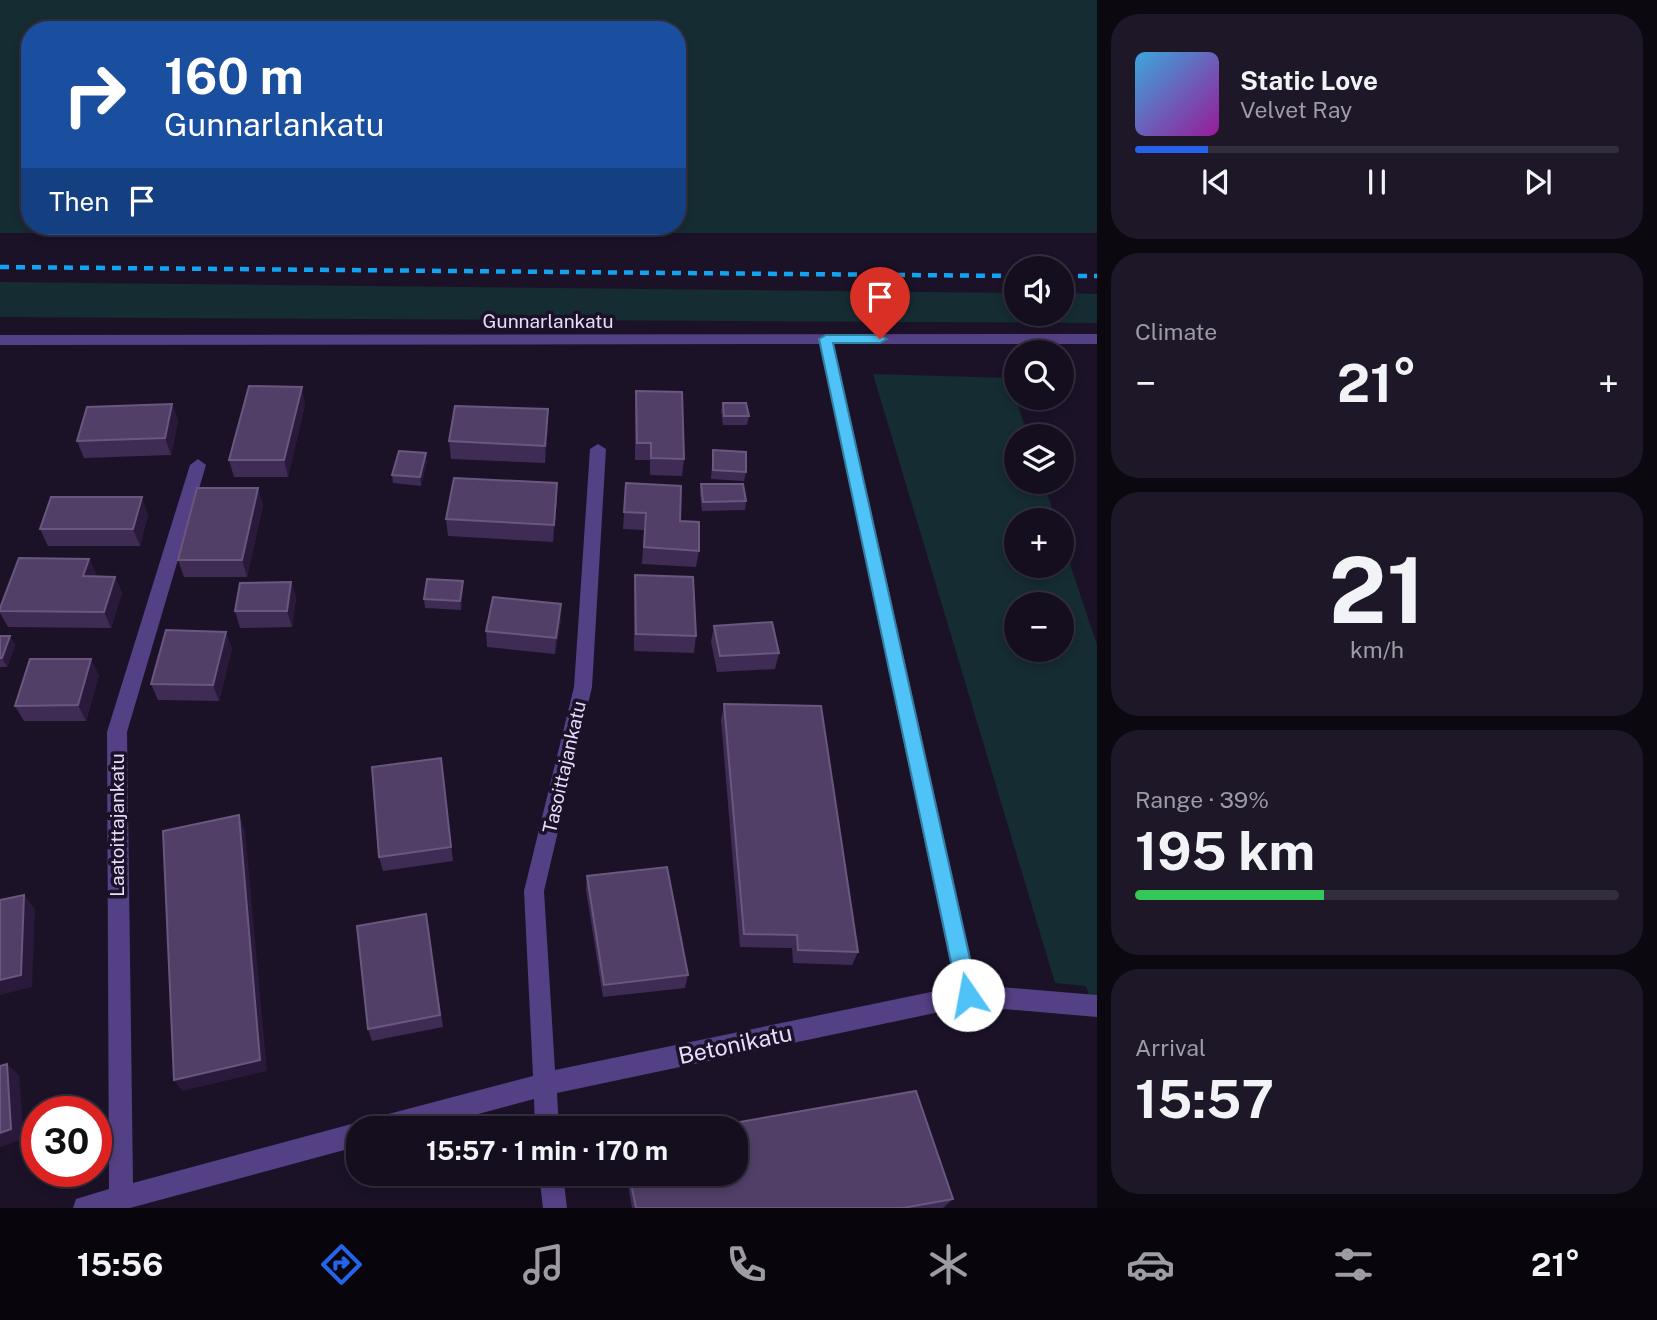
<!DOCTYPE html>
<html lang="en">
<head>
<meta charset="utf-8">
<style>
	:root { --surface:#140e1e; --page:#1d1727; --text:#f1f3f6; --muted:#9d9ca4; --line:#332e3c; --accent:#2563eb }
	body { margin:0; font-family:"Public Sans",sans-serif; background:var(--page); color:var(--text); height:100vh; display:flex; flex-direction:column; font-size:26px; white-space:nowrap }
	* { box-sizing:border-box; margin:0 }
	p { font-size:23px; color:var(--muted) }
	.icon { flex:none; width:38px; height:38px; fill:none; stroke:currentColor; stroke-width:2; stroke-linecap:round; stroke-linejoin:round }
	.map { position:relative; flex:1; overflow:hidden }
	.drawer { display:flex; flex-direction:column; gap:14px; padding:14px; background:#0b0810; width:560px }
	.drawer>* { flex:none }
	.top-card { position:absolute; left:21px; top:21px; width:665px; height:214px; border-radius:28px; box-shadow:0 4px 10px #0003,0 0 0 2px var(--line); background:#1a4fa0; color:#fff; overflow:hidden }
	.buttons { position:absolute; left:1004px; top:256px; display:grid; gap:14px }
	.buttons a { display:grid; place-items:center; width:70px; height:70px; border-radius:50%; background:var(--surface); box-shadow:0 4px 10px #0003,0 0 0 2px var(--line); font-size:35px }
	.speed { position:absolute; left:21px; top:1096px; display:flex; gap:14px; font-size:35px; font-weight:700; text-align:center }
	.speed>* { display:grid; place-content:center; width:91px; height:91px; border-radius:50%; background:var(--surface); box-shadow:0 4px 10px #0003,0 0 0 2px var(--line); line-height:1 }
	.speed .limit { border:10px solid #d22; background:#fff; color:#111 }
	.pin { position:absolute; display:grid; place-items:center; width:60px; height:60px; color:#fff; margin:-72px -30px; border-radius:50% 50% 50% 0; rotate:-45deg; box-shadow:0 0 7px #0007 }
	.pin .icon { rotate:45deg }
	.me { position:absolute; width:77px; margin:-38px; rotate:348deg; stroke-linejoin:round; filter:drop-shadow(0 0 5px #0008) }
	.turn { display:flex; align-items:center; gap:24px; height:147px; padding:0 28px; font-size:32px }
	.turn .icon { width:91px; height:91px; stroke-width:2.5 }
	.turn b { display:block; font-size:49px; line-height:60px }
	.then { display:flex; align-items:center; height:66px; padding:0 28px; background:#0003; gap:14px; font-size:26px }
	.big { font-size:52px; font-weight:700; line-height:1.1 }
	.drawer .card { flex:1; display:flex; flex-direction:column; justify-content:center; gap:10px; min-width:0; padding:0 24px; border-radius:28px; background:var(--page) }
	.drawer .dial { align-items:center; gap:0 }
	.dial b { font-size:91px; line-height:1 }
	.song { display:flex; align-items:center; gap:21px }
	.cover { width:84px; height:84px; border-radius:10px; background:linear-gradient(135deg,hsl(200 70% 55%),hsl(300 70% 35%)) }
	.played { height:7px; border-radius:4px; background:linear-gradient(90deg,var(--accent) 15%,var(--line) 15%) }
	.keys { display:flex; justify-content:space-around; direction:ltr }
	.heat { display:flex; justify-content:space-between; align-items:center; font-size:38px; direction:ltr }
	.charge { height:10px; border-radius:5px; background:linear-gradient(90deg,#34c759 39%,var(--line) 0) }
	.trip { position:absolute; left:346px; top:1116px; width:402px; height:70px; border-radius:28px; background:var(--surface); box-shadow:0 4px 10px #0003,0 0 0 2px var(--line); font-weight:700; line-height:70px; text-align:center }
	.tabs { display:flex; height:112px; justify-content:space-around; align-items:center; background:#08060c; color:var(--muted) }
	.tabs .icon { width:49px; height:49px }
	.tabs .active { color:var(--accent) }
	.tabs b { font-size:32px; color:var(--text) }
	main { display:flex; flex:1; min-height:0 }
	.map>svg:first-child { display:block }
	.green { fill:#152c32; fill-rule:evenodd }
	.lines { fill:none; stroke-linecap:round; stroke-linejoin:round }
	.minor { fill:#544084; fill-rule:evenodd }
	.rail { stroke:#14a3f0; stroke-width:4.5; stroke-dasharray:9 7; stroke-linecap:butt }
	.wall { fill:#3f2c55 }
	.shaded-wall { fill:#291a3b }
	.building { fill:#513f67; stroke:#69577e; stroke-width:2 }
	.route { fill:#4fc3f7; stroke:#337fa1; stroke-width:2 }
	.labels { text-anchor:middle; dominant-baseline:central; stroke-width:7; stroke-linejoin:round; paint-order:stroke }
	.street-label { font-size:19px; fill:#e8dbfd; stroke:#1b1228 }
	.near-street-label { font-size:23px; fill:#e8dbfd; stroke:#1b1228 }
</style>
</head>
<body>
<main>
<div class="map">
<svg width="1097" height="1208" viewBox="0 0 1097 1208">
	<rect width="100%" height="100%" fill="#1b1228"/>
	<!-- green -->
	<path class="green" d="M 0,0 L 1097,0 L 1097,233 L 0,233 ZM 30,30 L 677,30 L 677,226 L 30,226 Z
		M 0,282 L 1017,293 L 1017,313 L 1062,313 L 1062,293 L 1097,294 L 1097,323 L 0,317 Z
		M 873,374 L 1009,378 L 1028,436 L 1017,436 L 1017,481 L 1043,481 L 1056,520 L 1017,520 L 1017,565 L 1062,565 L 1062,540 L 1097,645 L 1097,1019 L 1086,986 L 1055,983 ZM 1017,604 L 1062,604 L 1062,649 L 1017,649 Z"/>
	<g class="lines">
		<!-- minor -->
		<path class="minor" d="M 1097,334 L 1097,344 L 834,344 L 977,985 L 1097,995 L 1097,1017 L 968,1006 L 557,1093 L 559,1129 L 535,1129 L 534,1099 L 422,1129 L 359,1129 L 359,1146 L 130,1208 L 73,1208 L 76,1199 L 109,1189 L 107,732 L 190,465 L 198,459 L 206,465 L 127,732 L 133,1183 L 359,1122 L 367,1125 L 369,1121 L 377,1117 L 533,1076 L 524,891 L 574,687 L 590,449 L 598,444 L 606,449 L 592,687 L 544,891 L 555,1070 L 955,987 L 820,344 L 0,345 L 0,335 Z
			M 539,1174 L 563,1174 L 567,1208 L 543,1208 Z"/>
		<!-- rail -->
		<path class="rail" d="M 0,267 L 1017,276
			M 1062,276 L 1097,276"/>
	</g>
	<!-- wall -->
	<path class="wall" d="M 636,391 L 684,459 L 682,476 L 650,475 L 650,460 L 635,460 L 635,408 Z
		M 723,403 L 749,416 L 747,425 L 723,425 L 721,411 Z
		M 172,404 L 178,421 L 171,455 L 84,458 L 77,441 Z
		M 305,404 L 288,477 L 234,477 L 229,460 Z
		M 548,427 L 545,463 L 451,459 L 449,441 Z
		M 713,450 L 746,472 L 744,481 L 711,479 Z
		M 427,461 L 421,486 L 393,483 L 392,475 Z
		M 557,483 L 557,500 L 553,542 L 448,536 L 446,519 Z
		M 626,483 L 680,521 L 699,551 L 696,567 L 642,564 L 644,530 L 623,529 Z
		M 701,484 L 746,501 L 745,510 L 702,511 L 700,493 Z
		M 263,505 L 247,577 L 184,577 L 178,560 Z
		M 148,514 L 140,546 L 48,546 L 40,529 Z
		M 97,575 L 96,577 L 115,577 L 122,593 L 111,628 L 8,627 L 0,613 L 0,608 Z
		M 635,575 L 696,636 L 694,653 L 634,651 L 634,591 Z
		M 291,582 L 296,598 L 292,627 L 240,628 L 235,611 Z
		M 463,589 L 461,610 L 425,608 L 424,599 Z
		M 561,620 L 555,654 L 487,647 L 486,631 Z
		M 714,626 L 779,653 L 775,669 L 717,672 L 711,642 Z
		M 0,636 L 15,645 L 7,667 L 0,667 Z
		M 232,648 L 219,701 L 158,700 L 151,684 Z
		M 99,675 L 86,721 L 24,721 L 15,706 Z
		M 724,704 L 858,952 L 852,965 L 793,963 L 792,948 L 740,947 L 721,720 Z
		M 441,758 L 453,861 L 383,871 L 379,857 Z
		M 587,876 L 688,975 L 685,988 L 603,997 L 586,890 Z
		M 426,914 L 443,1027 L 372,1041 L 368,1029 Z
		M 626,1174 L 737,1174 L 953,1199 L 943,1208 L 632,1208 Z"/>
	<!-- shaded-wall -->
	<path class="shaded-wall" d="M 302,387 L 305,404 L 288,477 L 284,460 Z
		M 172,404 L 178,421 L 171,455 L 165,438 Z
		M 548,409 L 548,427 L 545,463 L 545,446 Z
		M 426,453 L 427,461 L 421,486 L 420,477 Z
		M 557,483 L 557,500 L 553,542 L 554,525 Z
		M 258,488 L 263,505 L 247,577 L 242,560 Z
		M 142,497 L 148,514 L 140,546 L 133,529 Z
		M 89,559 L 97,575 L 91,593 L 83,576 Z
		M 115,577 L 122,593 L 111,628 L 104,612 Z
		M 463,581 L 463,589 L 461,610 L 460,601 Z
		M 291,582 L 296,598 L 292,627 L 287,611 Z
		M 561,604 L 561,620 L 555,654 L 556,638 Z
		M 226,632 L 232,648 L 219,701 L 213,685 Z
		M 10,636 L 15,645 L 7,667 L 2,658 Z
		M 91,659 L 99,675 L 86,721 L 78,705 Z
		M 239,815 L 245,830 L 267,1071 L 182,1091 L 174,1080 Z
		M 24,895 L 35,909 L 32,987 L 0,995 L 0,980 Z
		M 7,1064 L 19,1075 L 24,1139 L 0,1147 L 0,1133 Z"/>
	<!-- building -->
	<path class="building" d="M 249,386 L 302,387 L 284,460 L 229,460 Z
		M 636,391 L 682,392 L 684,459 L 651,458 L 651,443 L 637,443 Z
		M 723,403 L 746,403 L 749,416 L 724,416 Z
		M 172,404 L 165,438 L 77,441 L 87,407 Z
		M 455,406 L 548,409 L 545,446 L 449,441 Z
		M 713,450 L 746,452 L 746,472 L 713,470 Z
		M 399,451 L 426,453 L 420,477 L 392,475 Z
		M 454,478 L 557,483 L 554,525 L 446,519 Z
		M 626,483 L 681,486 L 680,521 L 699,522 L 699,551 L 644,547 L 646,513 L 624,512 Z
		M 701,484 L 743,484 L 746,501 L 703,502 Z
		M 197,488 L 258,488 L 242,560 L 178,560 Z
		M 51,497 L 142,497 L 133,529 L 40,529 Z
		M 19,558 L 89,559 L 83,576 L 115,577 L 104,612 L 0,611 L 0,608 Z
		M 635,575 L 693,577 L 696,636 L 636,634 Z
		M 427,579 L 463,581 L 460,601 L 424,599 Z
		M 291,582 L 287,611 L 235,611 L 240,583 Z
		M 493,597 L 561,604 L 556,638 L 486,631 Z
		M 772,622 L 779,653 L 720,656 L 714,626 Z
		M 166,630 L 226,632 L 213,685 L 151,684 Z
		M 0,636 L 10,636 L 2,658 L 0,658 Z
		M 30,659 L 91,659 L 78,705 L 15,706 Z
		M 724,704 L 821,706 L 858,952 L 798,950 L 797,935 L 744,934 Z
		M 441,758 L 451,847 L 379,857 L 372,767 Z
		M 239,815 L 260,1060 L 174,1080 L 163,831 Z
		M 667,867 L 688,975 L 604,985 L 587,876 Z
		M 24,895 L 21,975 L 0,980 L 0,900 Z
		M 426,914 L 440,1015 L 368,1029 L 357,926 Z
		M 7,1064 L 11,1129 L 0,1133 L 0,1066 Z
		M 916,1091 L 953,1199 L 903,1208 L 636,1208 L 629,1174 L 737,1174 L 737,1129 L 700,1129 Z"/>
	<!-- route -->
	<path class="route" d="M 826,335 L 880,335 L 887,339 L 880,343 L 833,343 L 978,995 L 975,1002 L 968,1005 L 961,1002 L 958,995 L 819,339 Z"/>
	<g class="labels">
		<!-- street labels -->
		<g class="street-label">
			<text x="548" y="321">Gunnarlankatu</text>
			<text transform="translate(564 767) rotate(-77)">Tasoittajankatu</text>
			<text transform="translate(117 825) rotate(-90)">Laatoittajankatu</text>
		</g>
		<!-- near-street labels -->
		<g class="near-street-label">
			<text transform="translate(735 1044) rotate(-12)">Betonikatu</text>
		</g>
	</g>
</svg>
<div class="buttons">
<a><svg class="icon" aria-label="sound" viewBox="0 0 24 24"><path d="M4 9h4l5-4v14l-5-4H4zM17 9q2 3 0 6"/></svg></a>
<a><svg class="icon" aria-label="search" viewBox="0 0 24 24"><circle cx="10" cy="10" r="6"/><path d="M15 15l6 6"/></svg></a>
<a><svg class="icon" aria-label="layers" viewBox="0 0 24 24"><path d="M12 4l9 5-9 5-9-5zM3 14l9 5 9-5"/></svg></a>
<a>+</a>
<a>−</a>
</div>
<div class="speed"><div class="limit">30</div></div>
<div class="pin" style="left:880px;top:339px;background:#d93025"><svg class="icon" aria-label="arrive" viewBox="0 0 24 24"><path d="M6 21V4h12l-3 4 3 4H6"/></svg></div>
<svg class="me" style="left:968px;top:995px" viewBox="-20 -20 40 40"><circle r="19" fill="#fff"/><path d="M0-13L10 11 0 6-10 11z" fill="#4fc3f7"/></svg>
<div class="trip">15:57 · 1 min · 170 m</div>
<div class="top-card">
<div class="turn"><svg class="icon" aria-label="right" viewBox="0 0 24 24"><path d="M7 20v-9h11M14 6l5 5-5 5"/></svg><div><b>160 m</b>Gunnarlankatu</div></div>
<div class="then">Then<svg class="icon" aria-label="arrive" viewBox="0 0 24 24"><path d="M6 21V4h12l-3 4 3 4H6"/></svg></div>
</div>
</div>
<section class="drawer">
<div class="card">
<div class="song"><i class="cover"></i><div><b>Static Love</b><p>Velvet Ray</p></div></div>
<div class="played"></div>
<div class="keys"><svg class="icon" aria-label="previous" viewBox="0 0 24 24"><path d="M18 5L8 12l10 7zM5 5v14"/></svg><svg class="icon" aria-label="pause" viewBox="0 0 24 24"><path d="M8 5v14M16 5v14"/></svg><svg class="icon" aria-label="next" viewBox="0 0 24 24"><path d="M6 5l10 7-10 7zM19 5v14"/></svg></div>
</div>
<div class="card"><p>Climate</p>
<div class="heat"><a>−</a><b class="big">21°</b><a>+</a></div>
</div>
<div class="card dial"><b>21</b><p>km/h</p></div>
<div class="card"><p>Range · 39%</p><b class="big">195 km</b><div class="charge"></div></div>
<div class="card"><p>Arrival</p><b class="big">15:57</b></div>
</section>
</main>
<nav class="tabs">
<b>15:56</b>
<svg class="icon active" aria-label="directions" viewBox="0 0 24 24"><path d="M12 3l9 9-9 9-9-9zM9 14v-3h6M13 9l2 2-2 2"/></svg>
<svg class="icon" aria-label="music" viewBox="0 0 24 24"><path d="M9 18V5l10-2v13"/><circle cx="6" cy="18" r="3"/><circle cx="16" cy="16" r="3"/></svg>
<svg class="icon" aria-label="phone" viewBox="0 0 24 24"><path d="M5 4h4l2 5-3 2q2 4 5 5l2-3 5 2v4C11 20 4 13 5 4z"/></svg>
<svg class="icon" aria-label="climate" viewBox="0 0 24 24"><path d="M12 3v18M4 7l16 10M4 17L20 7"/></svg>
<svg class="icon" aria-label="car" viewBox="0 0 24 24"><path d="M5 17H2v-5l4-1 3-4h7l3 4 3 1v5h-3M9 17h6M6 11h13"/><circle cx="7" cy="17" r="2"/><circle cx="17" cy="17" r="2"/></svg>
<svg class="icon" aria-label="filters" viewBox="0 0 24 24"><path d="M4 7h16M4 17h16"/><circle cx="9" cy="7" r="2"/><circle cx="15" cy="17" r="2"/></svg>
<b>21°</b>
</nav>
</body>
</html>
